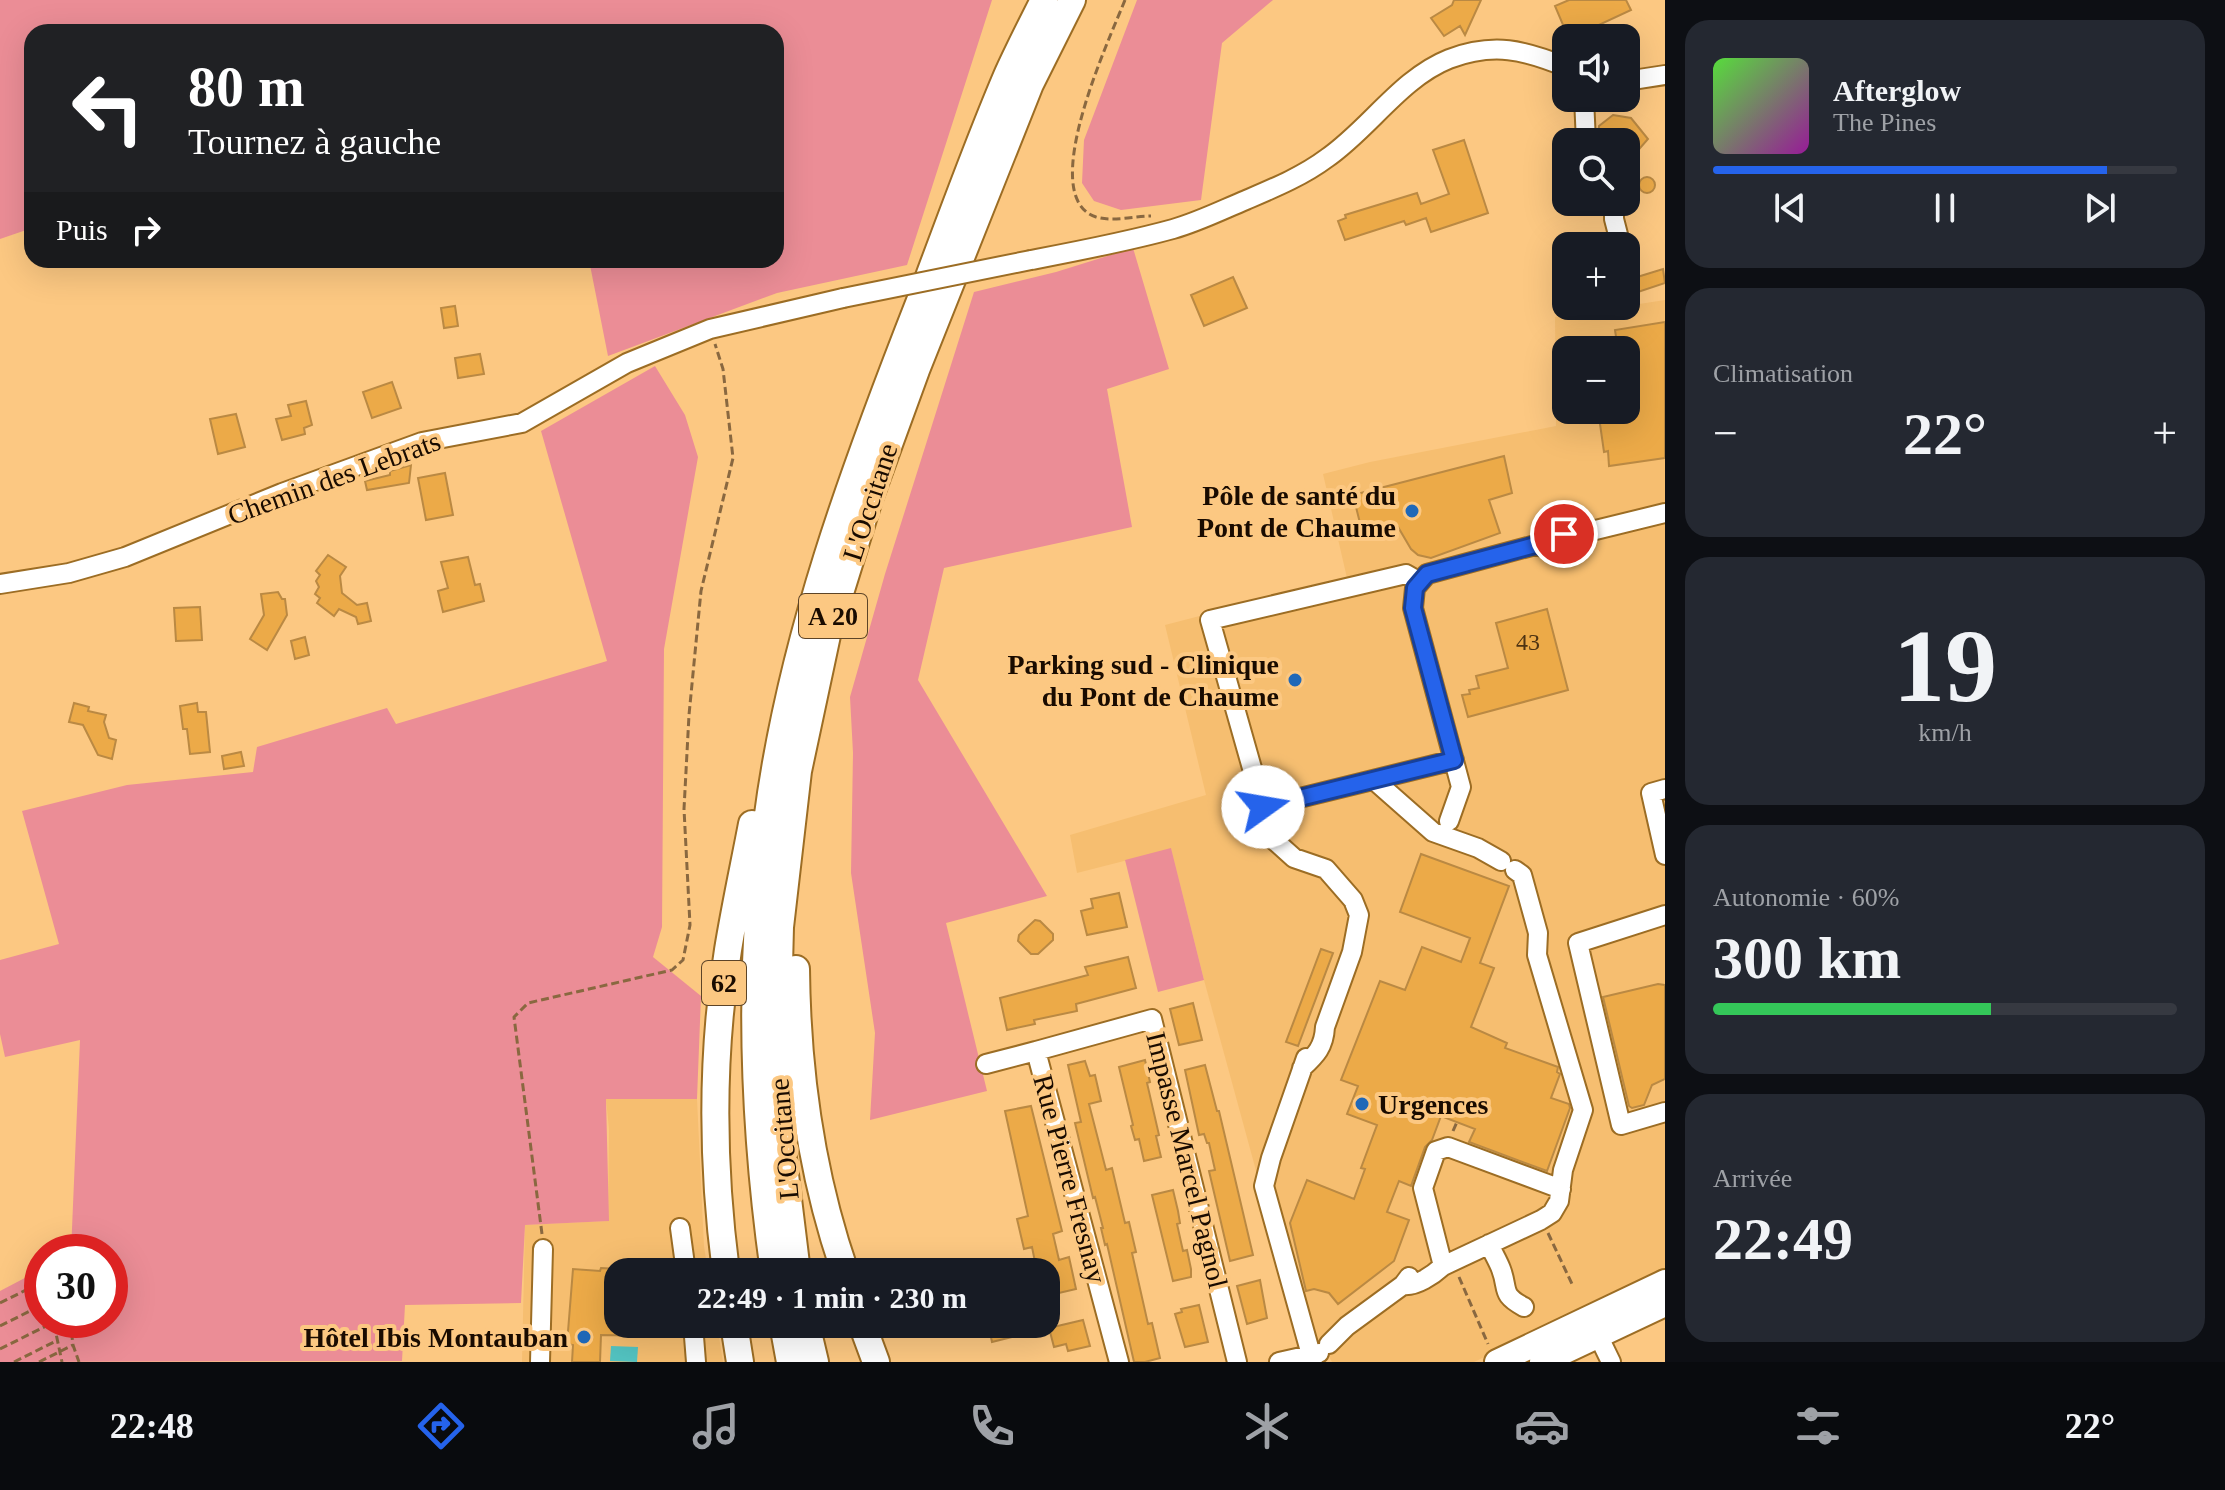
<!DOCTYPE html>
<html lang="fr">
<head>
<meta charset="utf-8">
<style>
	:root { --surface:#171b24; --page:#242831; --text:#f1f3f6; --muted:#9ea1a6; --line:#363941; --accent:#2563eb }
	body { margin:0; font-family:"Times New Roman",serif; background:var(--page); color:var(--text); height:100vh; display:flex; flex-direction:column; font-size:30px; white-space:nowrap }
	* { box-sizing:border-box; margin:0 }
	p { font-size:26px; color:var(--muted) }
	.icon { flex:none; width:44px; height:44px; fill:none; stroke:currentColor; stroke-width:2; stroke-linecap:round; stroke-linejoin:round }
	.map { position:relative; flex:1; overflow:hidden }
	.panel { display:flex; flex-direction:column; gap:20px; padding:20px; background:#0d0f14; width:560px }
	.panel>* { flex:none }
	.hud { position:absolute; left:24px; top:24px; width:760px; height:244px; border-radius:24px; box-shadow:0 8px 32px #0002; background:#202124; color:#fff; overflow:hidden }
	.fabs { position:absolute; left:1552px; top:24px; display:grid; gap:16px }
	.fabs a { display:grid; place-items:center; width:88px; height:88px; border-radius:16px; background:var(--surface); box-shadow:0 8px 32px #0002; font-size:40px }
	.speed { position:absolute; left:24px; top:1234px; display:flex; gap:16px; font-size:40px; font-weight:700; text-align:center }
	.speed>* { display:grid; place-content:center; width:104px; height:104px; border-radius:50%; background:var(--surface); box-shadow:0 8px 32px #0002; line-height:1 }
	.speed .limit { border:12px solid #d22; background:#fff; color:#111 }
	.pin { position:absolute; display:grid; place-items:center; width:68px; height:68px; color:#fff; margin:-34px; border:4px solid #fff; border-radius:50%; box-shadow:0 2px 8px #0007 }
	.me { position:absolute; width:88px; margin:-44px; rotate:77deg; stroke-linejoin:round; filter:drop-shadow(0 0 6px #0008) }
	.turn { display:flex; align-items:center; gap:28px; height:168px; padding:0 32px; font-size:36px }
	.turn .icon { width:104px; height:104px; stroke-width:2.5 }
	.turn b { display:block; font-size:56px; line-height:68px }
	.then { display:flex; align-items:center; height:76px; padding:0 32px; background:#0003; gap:16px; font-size:30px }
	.big { font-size:60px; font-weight:600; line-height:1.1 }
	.panel .widget { flex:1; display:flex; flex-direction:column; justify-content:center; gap:12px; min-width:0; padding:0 28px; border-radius:24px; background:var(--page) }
	.panel .dial { align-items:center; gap:0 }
	.dial b { font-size:104px; line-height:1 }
	.song { display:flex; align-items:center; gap:24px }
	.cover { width:96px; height:96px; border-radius:12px; background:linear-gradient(135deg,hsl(110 70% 55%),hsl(300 70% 35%)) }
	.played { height:8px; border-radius:4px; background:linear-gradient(90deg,var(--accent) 85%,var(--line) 85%) }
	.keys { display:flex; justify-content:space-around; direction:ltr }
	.heat { display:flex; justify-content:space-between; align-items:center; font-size:44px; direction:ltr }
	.charge { height:12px; border-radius:6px; background:linear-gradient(90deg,#34c759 60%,var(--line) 0) }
	.trip { position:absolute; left:604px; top:1258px; width:456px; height:80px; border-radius:24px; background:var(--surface); box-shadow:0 8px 32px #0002; font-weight:600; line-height:80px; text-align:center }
	.menu { display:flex; height:128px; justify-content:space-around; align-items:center; background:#090b0e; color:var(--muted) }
	.menu .icon { width:56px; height:56px }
	.menu .selected { color:var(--accent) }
	.menu b { font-size:36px; color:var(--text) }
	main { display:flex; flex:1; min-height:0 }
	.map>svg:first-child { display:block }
	.built { fill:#f6be70; fill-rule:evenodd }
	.green { fill:#eb8d96 }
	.water { fill:#53c4c2 }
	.building { fill:#ecaa48; stroke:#ba8943; stroke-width:2 }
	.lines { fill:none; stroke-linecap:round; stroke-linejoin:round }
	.minor-casing { stroke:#9c6d24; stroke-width:22 }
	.major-casing { stroke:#9c6d24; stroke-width:28 }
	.highway-casing { stroke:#9c6d24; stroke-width:30 }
	.path { stroke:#896840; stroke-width:3; stroke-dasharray:8 4; stroke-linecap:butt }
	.minor { stroke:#fff; stroke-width:18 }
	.major { stroke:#fff; stroke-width:24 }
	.highway { stroke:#fff; stroke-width:26 }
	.minor-bridge-casing { stroke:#9c6d24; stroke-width:22; stroke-linecap:butt }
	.minor-bridge { stroke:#fff; stroke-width:18 }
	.route-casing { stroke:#184099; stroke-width:20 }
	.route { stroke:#2563eb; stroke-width:14 }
	.poi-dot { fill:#1f68b8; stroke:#fcc882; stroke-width:3 }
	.labels { text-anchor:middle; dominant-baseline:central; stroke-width:8; stroke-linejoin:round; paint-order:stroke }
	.number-label { font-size:24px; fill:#4e3312 }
	.shield { fill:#fcc882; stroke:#5d4427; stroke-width:2 }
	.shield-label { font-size:26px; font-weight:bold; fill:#190b00 }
	.street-label { font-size:28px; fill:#190b00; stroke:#fcc882 }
	.poi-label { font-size:28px; font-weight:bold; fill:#190b00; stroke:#fcc882; text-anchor:end }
</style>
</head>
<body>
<main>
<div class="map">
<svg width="1665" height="1362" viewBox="0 0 1665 1362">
	<rect width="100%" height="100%" fill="#fcc882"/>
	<!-- built -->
	<path class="built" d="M 1665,300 L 1665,1271 L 1474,1362 L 1332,1362 L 1326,1351 L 1300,1350 L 1294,1310 L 1204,980 L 1171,849 L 1077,873 L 1070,835 L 1206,795 L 1165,625 L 1347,578 L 1323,474 L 1370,462 L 1556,426 L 1555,317 ZM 1566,350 L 1626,350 L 1626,410 L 1566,410 Z
		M 606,1099 L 697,1099 L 704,1246 L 708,1272 L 618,1272 L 618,1324 L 717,1324 L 723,1362 L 522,1362 L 525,1225 L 608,1221 L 609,1129 Z"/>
	<!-- green -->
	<path class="green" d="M 0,0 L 992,0 L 907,265 L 777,293 L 608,356 L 589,260 L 776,260 L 776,32 L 32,32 L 32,228 L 0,239 Z
		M 1137,0 L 1273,0 L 1222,43 L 1201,200 L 1121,210 L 1094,201 L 1082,183 L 1084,140 Z
		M 1133,248 L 1169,369 L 1107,389 L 1132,527 L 944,568 L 918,680 L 1047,896 L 946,923 L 987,1091 L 870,1120 L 875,1033 L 851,873 L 853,753 L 850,697 L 885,574 L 974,292 L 1056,272 Z
		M 655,366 L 685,415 L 698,457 L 664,649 L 662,927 L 653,957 L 701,996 L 697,1099 L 606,1099 L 609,1221 L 525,1225 L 521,1303 L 405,1305 L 402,1361 L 0,1362 L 0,1291 L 42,1269 L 42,1320 L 110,1320 L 110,1252 L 71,1252 L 80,1040 L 5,1057 L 0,1034 L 0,960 L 59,944 L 22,811 L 127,785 L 253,772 L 257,747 L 387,708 L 396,724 L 607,661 L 541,431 Z
		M 1171,848 L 1204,980 L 1158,992 L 1125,860 Z"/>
	<!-- water -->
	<path class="water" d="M 611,1346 L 638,1347 L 637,1362 L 610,1361 Z"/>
	<!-- building -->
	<path class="building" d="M 1454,0 L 1481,0 L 1465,35 L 1460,26 L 1444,36 L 1431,18 L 1452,5 Z
		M 1569,0 L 1626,0 L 1631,10 L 1571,38 L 1568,31 L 1566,32 L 1555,6 Z
		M 1613,115 L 1631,118 L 1648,139 L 1626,164 L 1626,142 L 1598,142 L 1599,126 Z
		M 1464,140 L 1488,213 L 1431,232 L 1426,218 L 1406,225 L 1404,221 L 1345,240 L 1338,221 L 1346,218 L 1345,215 L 1417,193 L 1421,204 L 1449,194 L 1433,150 Z
		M1639 185a8 8 0 1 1 16 0a8 8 0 1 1-16 0Z
		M 1663,269 L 1665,283 L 1638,292 L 1634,278 Z
		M 1233,277 L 1247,308 L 1204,326 L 1191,295 Z
		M 455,306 L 458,326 L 444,328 L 441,308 Z
		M 1665,322 L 1665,458 L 1609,466 L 1608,451 L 1604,452 L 1598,410 L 1626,410 L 1626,350 L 1618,350 L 1615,330 Z
		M 480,354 L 484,374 L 458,378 L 455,358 Z
		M 392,382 L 401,408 L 372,418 L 363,392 Z
		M 306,401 L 312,425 L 304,428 L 305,434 L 282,440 L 276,419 L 291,416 L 288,405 Z
		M 236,414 L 245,447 L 218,454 L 210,419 Z
		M 1504,456 L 1512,493 L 1489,500 L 1500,533 L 1431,558 L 1418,555 L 1411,549 L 1398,527 L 1367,534 L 1366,530 L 1362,531 L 1353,495 Z
		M 411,465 L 409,483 L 367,490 L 365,481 L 390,475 L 390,471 Z
		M 445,473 L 453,515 L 426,520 L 418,478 Z
		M 328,555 L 346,567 L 340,576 L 342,593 L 357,605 L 367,603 L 371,621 L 358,624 L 356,617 L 339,609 L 334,616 L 317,603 L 320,598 L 315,594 L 319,587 L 316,581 L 320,575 L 316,571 Z
		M 468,557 L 475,585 L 480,584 L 484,601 L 443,612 L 438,591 L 448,588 L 441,562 Z
		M 278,592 L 282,599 L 285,599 L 287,615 L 267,650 L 250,639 L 264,615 L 261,594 Z
		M 200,607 L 202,640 L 176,641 L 174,608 Z
		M 1547,609 L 1568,690 L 1468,717 L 1462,695 L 1470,694 L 1469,690 L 1479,688 L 1476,676 L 1508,668 L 1496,623 Z
		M 305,637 L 309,655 L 295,659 L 291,641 Z
		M 74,703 L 89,707 L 88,711 L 106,715 L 104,722 L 109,738 L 116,740 L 112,759 L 98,755 L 83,725 L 69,722 Z
		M 197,703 L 198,712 L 206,712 L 210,752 L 190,754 L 187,729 L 183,729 L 180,706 Z
		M 241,752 L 244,766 L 224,769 L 222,756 Z
		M 1421,854 L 1509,886 L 1480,963 L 1494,968 L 1471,1027 L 1507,1043 L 1505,1048 L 1558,1067 L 1557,1072 L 1560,1074 L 1551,1098 L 1569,1104 L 1570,1108 L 1547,1171 L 1469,1142 L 1475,1129 L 1441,1116 L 1432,1140 L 1425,1147 L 1411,1186 L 1399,1181 L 1387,1212 L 1409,1220 L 1394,1261 L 1338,1304 L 1329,1293 L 1314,1289 L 1306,1291 L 1290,1223 L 1307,1180 L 1354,1199 L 1365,1169 L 1361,1168 L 1377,1125 L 1347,1114 L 1358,1086 L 1341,1080 L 1380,981 L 1405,990 L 1422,947 L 1461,962 L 1470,938 L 1400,912 Z
		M 1119,893 L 1127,927 L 1087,935 L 1081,911 L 1093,908 L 1091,899 Z
		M 1035,920 L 1040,921 L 1053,934 L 1053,940 L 1038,954 L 1031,954 L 1018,941 L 1019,935 Z
		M 1321,949 L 1333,953 L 1298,1046 L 1286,1042 Z
		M 1128,957 L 1136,988 L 1076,1004 L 1077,1011 L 1034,1020 L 1035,1024 L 1007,1030 L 1000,998 L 1088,975 L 1085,967 Z
		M 1658,984 L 1665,985 L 1665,1079 L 1652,1085 L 1644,1105 L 1632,1108 L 1629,1106 L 1603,997 Z
		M 1193,1003 L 1202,1040 L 1179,1045 L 1170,1009 Z
		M 1145,1060 L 1150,1082 L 1147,1083 L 1159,1135 L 1156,1136 L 1161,1157 L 1144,1161 L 1139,1139 L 1135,1140 L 1131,1126 L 1133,1125 L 1119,1067 Z
		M 1085,1061 L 1090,1076 L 1095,1075 L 1101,1101 L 1089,1104 L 1106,1170 L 1112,1168 L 1125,1223 L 1129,1222 L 1136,1252 L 1132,1253 L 1148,1324 L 1152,1323 L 1160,1358 L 1145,1362 L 1134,1362 L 1107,1244 L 1105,1245 L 1101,1228 L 1103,1228 L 1095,1197 L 1093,1198 L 1075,1123 L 1081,1122 L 1068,1065 Z
		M 1205,1065 L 1217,1111 L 1219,1111 L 1253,1255 L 1230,1261 L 1209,1171 L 1215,1170 L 1209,1143 L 1207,1143 L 1204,1134 L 1199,1135 L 1185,1070 Z
		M 1031,1106 L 1062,1231 L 1053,1234 L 1059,1260 L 1069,1257 L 1076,1289 L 1046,1296 L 1046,1272 L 1037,1272 L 1032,1247 L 1024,1249 L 1017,1219 L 1028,1216 L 1005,1111 Z
		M 1173,1190 L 1178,1211 L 1180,1223 L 1177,1224 L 1183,1251 L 1187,1250 L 1191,1269 L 1191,1277 L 1173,1281 L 1152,1195 Z
		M 601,1268 L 618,1269 L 618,1324 L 654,1324 L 654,1336 L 601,1335 L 600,1362 L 572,1362 L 573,1345 L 567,1344 L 573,1269 L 600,1271 Z
		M 1260,1280 L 1267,1318 L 1247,1324 L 1237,1286 Z
		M 1199,1305 L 1208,1342 L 1185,1347 L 1175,1314 L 1182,1312 L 1181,1309 Z
		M 1083,1320 L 1090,1346 L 1068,1351 L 1066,1344 L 1054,1347 L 1049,1328 Z
		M 1009,1324 L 1012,1337 L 992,1342 L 989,1328 Z"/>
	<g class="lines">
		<!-- minor casing -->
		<g class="minor-casing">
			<path id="minor" d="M 1626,81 L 1665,75
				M 1584,98 L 1586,142
				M 1614,202 L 1614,219 L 1621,246
				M 1031,260 C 1078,251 1126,242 1173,229 C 1198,222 1222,210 1246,200 C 1274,188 1303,176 1327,158 C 1369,129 1401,78 1449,59 C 1494,42 1524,50 1566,67
				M 1558,536 L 1564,534 L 1567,537 L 1665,513
				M 0,584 L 69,573 L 125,557 L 282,493 L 422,442 L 522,423 L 627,363 L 710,329 L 843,298
				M 1374,780 L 1433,832 L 1478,848 L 1501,861
				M 1665,789 L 1651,793 L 1665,855
				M 1263,807 L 1210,620 L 1406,574 L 1420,582
				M 1449,821 L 1461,787 L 1413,608 L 1415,588 L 1427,574 L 1539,544 L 1542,547 L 1564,542 L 1567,537
				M 1665,915 L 1578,943 L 1621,1125 L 1665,1112
				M 1306,1058 L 1271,1158 L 1264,1186 L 1313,1362
				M 986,1064 L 1036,1051
				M 1302,1068 C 1316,1055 1324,1047 1325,1027 L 1352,952 L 1359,915 L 1353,900 L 1326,869 L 1294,858 L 1275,841 L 1263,807 L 1454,760
				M 680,1228 L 686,1272
				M 1489,1244 C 1493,1253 1498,1261 1501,1269 C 1509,1290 1500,1294 1524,1307
				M 1443,1266 L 1423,1188 L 1436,1151 L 1448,1147 L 1561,1189
				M 1403,1285 C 1416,1287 1433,1275 1443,1266 L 1541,1220 L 1552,1213 L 1559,1201 L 1563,1170 L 1583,1110 L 1537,955 L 1538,933 L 1522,875 L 1515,870
				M 693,1324 L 696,1362
				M 1597,1325 L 1595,1329 L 1611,1362
				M 1329,1344 L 1347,1326 L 1403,1285 L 1409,1277
				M 540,1362 L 543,1249
				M 1119,1362 L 1036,1051 L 1152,1019 L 1237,1362
				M 1279,1362 L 1319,1353"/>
		</g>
		<!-- major casing -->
		<g class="major-casing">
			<path id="major" d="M 1497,1362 L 1665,1282
				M 1542,1362 L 1665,1304"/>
		</g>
		<!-- highway casing -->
		<g class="highway-casing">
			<path id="highway" d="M 796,969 C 797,1072 811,1174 845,1272
				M 726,1272 C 712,1165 711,1056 728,950 C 735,907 744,866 752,824
				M 774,1272 C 753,1123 748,972 767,822 C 790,641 854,469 920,301 C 948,226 975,151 1006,78 C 1018,51 1031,26 1044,0
				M 797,1272 L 781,1142 L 777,1044 L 780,927 L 798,771 L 827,635 L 870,496 L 916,370 L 1030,84 L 1072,0
				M 734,1324 L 740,1362
				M 783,1324 L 790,1362
				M 806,1324 L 815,1362
				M 862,1324 L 876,1362"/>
		</g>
		<!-- path -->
		<path class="path" d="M 1125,0 C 1110,38 1035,197 1096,217 C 1113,222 1134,216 1151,216
			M 1453,1131 L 1457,1122
			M 1548,1233 L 1572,1284
			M 542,1234 L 514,1017 L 528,1003 L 672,970 L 683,960 L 690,925 L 684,809 L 689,715 L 701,591 L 733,458 L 723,369 L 715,344
			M 1459,1277 L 1488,1344
			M 0,1303 L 42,1282
			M 70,1320 L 73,1345 L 79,1362
			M 54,1324 L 62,1362
			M 0,1326 L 42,1305
			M 0,1349 L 54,1322
			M 14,1362 L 56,1341
			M 39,1362 L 73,1345"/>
		<!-- minor -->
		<use href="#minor" class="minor"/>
		<!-- major -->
		<use href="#major" class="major"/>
		<!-- highway -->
		<use href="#highway" class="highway"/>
		<!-- minor-bridge casing -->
		<g class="minor-bridge-casing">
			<path id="minor-bridge" d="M 843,298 L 1031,260"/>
		</g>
		<!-- minor-bridge -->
		<use href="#minor-bridge" class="minor-bridge"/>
	</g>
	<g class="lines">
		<!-- route casing -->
		<g class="route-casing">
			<path id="route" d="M 1263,807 L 1454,760 L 1413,608 L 1415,588 L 1427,574 L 1539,544 L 1542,547 L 1564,542 L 1567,537 L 1564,534"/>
		</g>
		<!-- route -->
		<use href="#route" class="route"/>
	</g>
	<!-- markers -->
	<g class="poi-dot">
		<circle cx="1412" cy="511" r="8"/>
		<circle cx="1295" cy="680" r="8"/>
		<circle cx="1362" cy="1104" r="8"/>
		<circle cx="584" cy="1337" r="8"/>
	</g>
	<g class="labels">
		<!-- number labels -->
		<g class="number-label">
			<text x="1528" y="642">43</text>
		</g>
		<!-- shield labels -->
		<g class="shield">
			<rect x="799" y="594" width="68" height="44" rx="6"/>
			<rect x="702" y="961" width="44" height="44" rx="6"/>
		</g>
		<g class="shield-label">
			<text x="833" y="616">A 20</text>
			<text x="724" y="983">62</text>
		</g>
		<!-- street labels -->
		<g class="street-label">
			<text transform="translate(334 478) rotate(-20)">Chemin des Lebrats</text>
			<text transform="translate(870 502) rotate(-72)">L'Occitane</text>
			<text transform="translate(784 1139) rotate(-95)">L'Occitane</text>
			<text transform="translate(1187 1160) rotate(76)">Impasse Marcel Pagnol</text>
			<text transform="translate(1070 1179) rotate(75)">Rue Pierre Fresnay</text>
		</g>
		<!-- poi labels -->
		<g class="poi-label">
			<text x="1396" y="495">Pôle de santé du<tspan x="1396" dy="32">Pont de Chaume</tspan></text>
			<text x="1279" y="664">Parking sud - Clinique<tspan x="1279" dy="32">du Pont de Chaume</tspan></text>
			<text x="1378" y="1104" text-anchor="start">Urgences</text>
			<text x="568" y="1337">Hôtel Ibis Montauban</text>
		</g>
	</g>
</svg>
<div class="fabs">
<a><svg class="icon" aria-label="sound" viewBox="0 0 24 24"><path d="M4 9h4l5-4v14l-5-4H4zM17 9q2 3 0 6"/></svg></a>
<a><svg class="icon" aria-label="search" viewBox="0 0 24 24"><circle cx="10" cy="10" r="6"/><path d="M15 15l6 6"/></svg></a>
<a>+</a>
<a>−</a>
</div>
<div class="speed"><div class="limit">30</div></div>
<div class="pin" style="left:1564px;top:534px;background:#d93025"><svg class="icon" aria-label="arrive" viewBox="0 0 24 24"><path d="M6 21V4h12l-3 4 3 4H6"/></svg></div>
<svg class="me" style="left:1263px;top:807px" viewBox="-20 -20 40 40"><circle r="19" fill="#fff"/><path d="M0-13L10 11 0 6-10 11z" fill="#2563eb"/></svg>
<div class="trip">22:49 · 1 min · 230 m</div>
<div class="hud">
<div class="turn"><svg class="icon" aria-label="left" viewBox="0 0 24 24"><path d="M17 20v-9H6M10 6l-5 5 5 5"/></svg><div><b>80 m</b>Tournez à gauche</div></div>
<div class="then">Puis<svg class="icon" aria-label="right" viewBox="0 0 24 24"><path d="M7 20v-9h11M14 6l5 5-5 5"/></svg></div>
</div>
</div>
<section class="panel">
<div class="widget">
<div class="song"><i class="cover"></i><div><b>Afterglow</b><p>The Pines</p></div></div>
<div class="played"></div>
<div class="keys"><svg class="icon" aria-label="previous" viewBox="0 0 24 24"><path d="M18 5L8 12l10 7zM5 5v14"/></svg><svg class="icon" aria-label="pause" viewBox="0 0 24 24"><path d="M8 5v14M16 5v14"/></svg><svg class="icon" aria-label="next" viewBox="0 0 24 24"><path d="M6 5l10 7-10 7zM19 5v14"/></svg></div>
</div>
<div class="widget"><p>Climatisation</p>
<div class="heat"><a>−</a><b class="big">22°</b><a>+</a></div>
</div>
<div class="widget dial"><b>19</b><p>km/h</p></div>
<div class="widget"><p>Autonomie · 60%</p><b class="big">300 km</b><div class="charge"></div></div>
<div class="widget"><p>Arrivée</p><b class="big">22:49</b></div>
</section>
</main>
<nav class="menu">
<b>22:48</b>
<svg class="icon selected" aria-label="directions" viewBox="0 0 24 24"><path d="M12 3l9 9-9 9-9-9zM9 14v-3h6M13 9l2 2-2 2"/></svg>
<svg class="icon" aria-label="music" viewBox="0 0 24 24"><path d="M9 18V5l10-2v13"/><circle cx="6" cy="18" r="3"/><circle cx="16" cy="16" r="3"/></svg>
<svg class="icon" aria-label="phone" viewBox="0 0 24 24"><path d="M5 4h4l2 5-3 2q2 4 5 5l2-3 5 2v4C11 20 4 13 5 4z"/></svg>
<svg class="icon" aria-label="climate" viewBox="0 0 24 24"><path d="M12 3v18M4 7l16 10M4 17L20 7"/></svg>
<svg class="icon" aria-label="car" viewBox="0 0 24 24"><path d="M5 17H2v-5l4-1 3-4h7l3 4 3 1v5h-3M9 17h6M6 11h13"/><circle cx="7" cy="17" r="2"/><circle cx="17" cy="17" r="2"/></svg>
<svg class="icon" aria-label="filters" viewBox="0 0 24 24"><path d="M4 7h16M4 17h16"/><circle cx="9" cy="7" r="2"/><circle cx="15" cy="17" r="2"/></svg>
<b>22°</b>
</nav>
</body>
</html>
